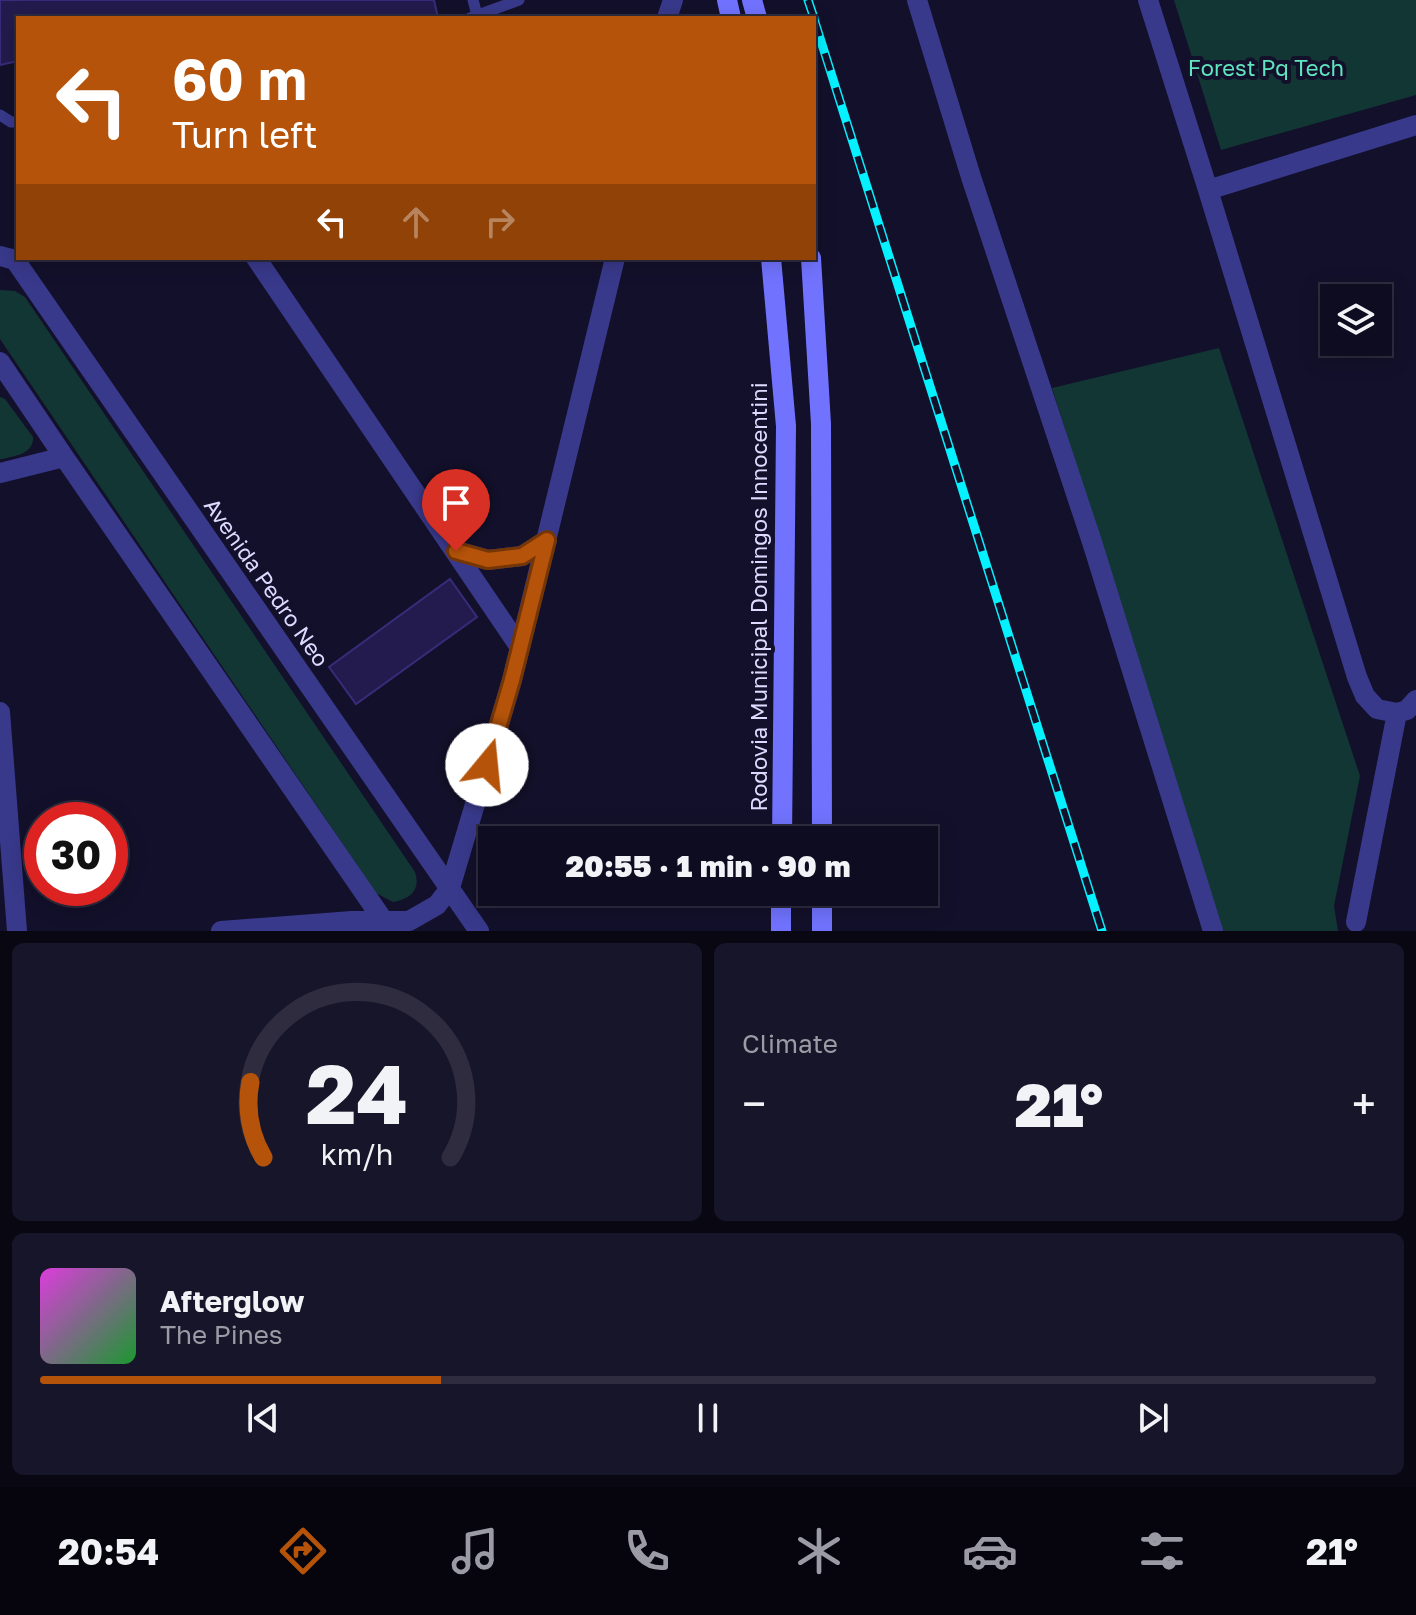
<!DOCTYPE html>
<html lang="en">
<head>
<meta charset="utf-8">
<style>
	:root { --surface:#0e0c20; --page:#171529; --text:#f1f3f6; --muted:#9b9ba5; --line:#2e2c3e; --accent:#b45309 }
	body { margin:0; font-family:"Golos Text",sans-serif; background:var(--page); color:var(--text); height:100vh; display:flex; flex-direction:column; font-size:30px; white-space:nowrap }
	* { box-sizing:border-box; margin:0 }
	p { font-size:26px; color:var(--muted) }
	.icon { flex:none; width:44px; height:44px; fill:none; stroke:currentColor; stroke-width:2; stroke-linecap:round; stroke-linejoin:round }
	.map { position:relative; height:931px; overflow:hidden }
	.sheet { display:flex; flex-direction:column; gap:12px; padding:12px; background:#080712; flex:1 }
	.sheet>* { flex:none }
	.top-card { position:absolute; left:16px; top:16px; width:800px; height:244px; border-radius:0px; box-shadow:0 4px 20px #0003,0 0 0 2px var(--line); background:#b45309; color:#fff; overflow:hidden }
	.fabs { position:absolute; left:1320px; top:284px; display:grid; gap:16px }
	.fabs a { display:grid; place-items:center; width:72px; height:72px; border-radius:0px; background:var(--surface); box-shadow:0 4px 20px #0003,0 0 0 2px var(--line); font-size:40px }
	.speed { position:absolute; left:24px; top:802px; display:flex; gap:16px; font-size:40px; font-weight:700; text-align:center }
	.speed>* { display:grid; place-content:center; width:104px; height:104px; border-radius:50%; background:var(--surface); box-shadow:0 4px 20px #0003,0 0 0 2px var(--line); line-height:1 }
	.speed .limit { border:12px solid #d22; background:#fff; color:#111 }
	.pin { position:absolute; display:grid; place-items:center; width:68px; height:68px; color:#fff; margin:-82px -34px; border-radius:50% 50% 50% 0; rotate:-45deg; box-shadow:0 0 8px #0007 }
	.pin .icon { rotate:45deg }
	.me { position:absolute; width:88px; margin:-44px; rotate:17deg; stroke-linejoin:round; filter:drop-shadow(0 0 6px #0008) }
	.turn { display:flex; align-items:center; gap:28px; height:168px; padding:0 24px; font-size:36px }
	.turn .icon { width:104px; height:104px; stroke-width:2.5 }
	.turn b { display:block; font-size:56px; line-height:68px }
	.lanes { display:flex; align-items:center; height:76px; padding:0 24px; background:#0003; justify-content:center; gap:40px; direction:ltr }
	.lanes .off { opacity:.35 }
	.big { font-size:60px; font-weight:800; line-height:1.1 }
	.sheet .widget { flex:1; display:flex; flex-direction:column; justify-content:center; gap:12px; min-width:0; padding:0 28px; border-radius:12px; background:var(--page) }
	.sheet .dial { align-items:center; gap:0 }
	.dial svg { height:208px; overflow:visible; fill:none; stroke:var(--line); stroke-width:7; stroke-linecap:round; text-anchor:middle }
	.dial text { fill:var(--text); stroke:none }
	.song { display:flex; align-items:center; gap:24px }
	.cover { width:96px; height:96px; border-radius:12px; background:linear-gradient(135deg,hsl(300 70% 55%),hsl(130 70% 35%)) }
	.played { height:8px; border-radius:4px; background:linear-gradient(90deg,var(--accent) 30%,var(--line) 30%) }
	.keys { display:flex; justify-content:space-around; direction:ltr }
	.heat { display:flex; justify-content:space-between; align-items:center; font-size:44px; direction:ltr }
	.sheet .tiles { flex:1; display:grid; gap:12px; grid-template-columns:1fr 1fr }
	.widget:last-child { grid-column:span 2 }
	.trip { position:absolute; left:478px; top:826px; width:460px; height:80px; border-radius:0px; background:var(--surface); box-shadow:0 4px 20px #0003,0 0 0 2px var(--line); font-weight:800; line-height:80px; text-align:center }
	.dock { display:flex; height:128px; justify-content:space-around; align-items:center; background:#06050d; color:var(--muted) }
	.dock .icon { width:56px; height:56px }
	.dock .selected { color:var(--accent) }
	.dock b { font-size:36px; color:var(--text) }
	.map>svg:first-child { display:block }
	.green { fill:#123633 }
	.building { fill:#231b4d; stroke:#382c7a; stroke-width:2 }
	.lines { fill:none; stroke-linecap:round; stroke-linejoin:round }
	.service { stroke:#39398c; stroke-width:11 }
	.minor { stroke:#39398c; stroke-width:20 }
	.secondary { stroke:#7173ff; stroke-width:20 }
	.rail-casing { stroke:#06f1ff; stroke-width:9 }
	.rail { stroke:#13102b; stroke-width:6; stroke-dasharray:18; stroke-linecap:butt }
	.route-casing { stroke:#753606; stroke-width:20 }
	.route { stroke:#b45309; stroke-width:14 }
	.labels { text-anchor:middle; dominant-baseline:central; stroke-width:8; stroke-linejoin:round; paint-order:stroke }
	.park-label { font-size:22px; fill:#5fe6be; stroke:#13102b }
	.street-label { font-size:22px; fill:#dcdaff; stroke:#13102b }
</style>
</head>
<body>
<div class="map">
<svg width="1416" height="931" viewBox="0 0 1416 931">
	<rect width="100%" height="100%" fill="#13102b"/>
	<!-- green -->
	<path class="green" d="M 1174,0 L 1416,0 L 1416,95 L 1221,150 Z
		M 0,290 L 15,291 L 25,297 L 415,872 C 421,890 410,899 393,902 L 376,893 L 0,339 Z
		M 1219,348 L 1360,776 L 1334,906 L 1338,931 L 1223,931 L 1052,388 Z
		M 0,397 L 5,399 L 33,437 C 34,454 15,456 2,459 L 0,459 Z"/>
	<!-- building -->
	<path class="building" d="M 0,0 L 434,0 L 438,18 L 296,18 L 295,16 L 288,18 L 18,18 L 18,61 L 0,65 Z
		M 450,579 L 477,617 L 356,704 L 329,667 Z"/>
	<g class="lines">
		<!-- service -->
		<path class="service" d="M 473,0 L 477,15
			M 470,18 L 519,0
			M 0,115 L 11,122 L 18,122"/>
		<!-- minor -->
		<path class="minor" d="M 917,0 L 971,177 L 1092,542 L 1213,931
			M 1148,0 L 1208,190 L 1357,677 L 1365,696 L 1377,709 L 1397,713 L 1407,710 L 1416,700
			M 667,18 L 673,0
			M 1208,190 L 1416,125
			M 0,256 L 15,260 L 479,931
			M 256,258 L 519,646
			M 0,362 L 64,457 L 383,920 L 391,927
			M 0,473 L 64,457
			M 456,551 L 488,560 L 522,556 L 547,540
			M 0,712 L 17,931
			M 1356,922 L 1397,713
			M 221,931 L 352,921 L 409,921 L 437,905 L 450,888 L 512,680 L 615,258"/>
		<!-- secondary -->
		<path class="secondary" d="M 727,0 L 731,18
			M 752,0 L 757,18
			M 771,258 L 786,426 L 782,840
			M 811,258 L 821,424 L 822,840
			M 822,892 L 822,931
			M 781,931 L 781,892"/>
		<!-- rail casing -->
		<g class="rail-casing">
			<path id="rail" d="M 808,0 L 814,18
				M 814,19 L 1102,931"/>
		</g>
		<!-- rail -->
		<use href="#rail" class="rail"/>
	</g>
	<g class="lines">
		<!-- route casing -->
		<g class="route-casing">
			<path id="route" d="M 456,551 L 488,560 L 522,556 L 547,540 L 512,680 L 487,765"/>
		</g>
		<!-- route -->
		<use href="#route" class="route"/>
	</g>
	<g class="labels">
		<!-- park labels -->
		<g class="park-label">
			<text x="1266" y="67">Forest Pq Tech</text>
		</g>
		<!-- street labels -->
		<g class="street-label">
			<text transform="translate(267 582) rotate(55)">Avenida Pedro Neo</text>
			<text transform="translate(758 597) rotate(-90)">Rodovia Municipal Domingos Innocentini</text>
		</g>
	</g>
</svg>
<div class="fabs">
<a><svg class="icon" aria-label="layers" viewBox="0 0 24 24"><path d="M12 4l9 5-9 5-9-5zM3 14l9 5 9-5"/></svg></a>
</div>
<div class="speed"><div class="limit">30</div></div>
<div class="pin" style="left:456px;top:551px;background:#d93025"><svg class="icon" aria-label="arrive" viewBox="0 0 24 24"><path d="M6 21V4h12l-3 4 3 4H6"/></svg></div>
<svg class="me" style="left:487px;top:765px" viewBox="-20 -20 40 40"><circle r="19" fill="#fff"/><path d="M0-13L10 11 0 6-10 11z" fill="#b45309"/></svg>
<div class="trip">20:55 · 1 min · 90 m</div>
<div class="top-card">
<div class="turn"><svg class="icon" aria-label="left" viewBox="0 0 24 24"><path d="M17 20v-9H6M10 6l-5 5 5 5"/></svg><div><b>60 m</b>Turn left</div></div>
<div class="lanes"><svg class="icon" aria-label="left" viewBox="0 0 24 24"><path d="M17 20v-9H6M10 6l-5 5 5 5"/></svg><svg class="icon off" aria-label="ahead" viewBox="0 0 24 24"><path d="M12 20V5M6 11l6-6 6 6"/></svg><svg class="icon off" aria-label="right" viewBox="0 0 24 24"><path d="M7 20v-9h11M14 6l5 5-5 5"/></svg></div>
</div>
</div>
<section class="sheet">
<div class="tiles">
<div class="widget dial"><svg viewBox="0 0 100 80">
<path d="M14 69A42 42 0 1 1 86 69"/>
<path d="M14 69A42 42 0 0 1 9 40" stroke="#b45309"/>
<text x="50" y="56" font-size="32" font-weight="700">24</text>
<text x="50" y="72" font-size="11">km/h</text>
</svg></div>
<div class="widget"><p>Climate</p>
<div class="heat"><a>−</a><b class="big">21°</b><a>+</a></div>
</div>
<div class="widget">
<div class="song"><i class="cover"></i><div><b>Afterglow</b><p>The Pines</p></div></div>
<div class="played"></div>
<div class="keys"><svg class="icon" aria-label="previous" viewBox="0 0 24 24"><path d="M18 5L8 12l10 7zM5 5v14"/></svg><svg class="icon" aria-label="pause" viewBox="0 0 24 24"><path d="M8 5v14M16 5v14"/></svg><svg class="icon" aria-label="next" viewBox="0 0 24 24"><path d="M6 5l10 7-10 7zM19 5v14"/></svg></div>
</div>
</div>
</section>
<nav class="dock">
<b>20:54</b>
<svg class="icon selected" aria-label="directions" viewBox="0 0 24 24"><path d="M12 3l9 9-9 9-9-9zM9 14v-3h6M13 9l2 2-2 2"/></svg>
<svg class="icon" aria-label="music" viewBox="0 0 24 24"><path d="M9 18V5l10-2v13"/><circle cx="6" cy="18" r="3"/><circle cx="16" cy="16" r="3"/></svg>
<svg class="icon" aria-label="phone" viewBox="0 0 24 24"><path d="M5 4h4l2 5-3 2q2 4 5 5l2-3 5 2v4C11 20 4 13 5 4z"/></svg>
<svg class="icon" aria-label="climate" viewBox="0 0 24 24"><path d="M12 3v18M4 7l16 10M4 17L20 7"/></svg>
<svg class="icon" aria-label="car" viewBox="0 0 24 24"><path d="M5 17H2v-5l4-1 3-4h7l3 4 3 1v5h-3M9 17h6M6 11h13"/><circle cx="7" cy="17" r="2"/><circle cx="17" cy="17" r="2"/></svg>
<svg class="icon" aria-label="filters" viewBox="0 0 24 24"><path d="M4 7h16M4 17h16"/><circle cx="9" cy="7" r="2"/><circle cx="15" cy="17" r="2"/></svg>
<b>21°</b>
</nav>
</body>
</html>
